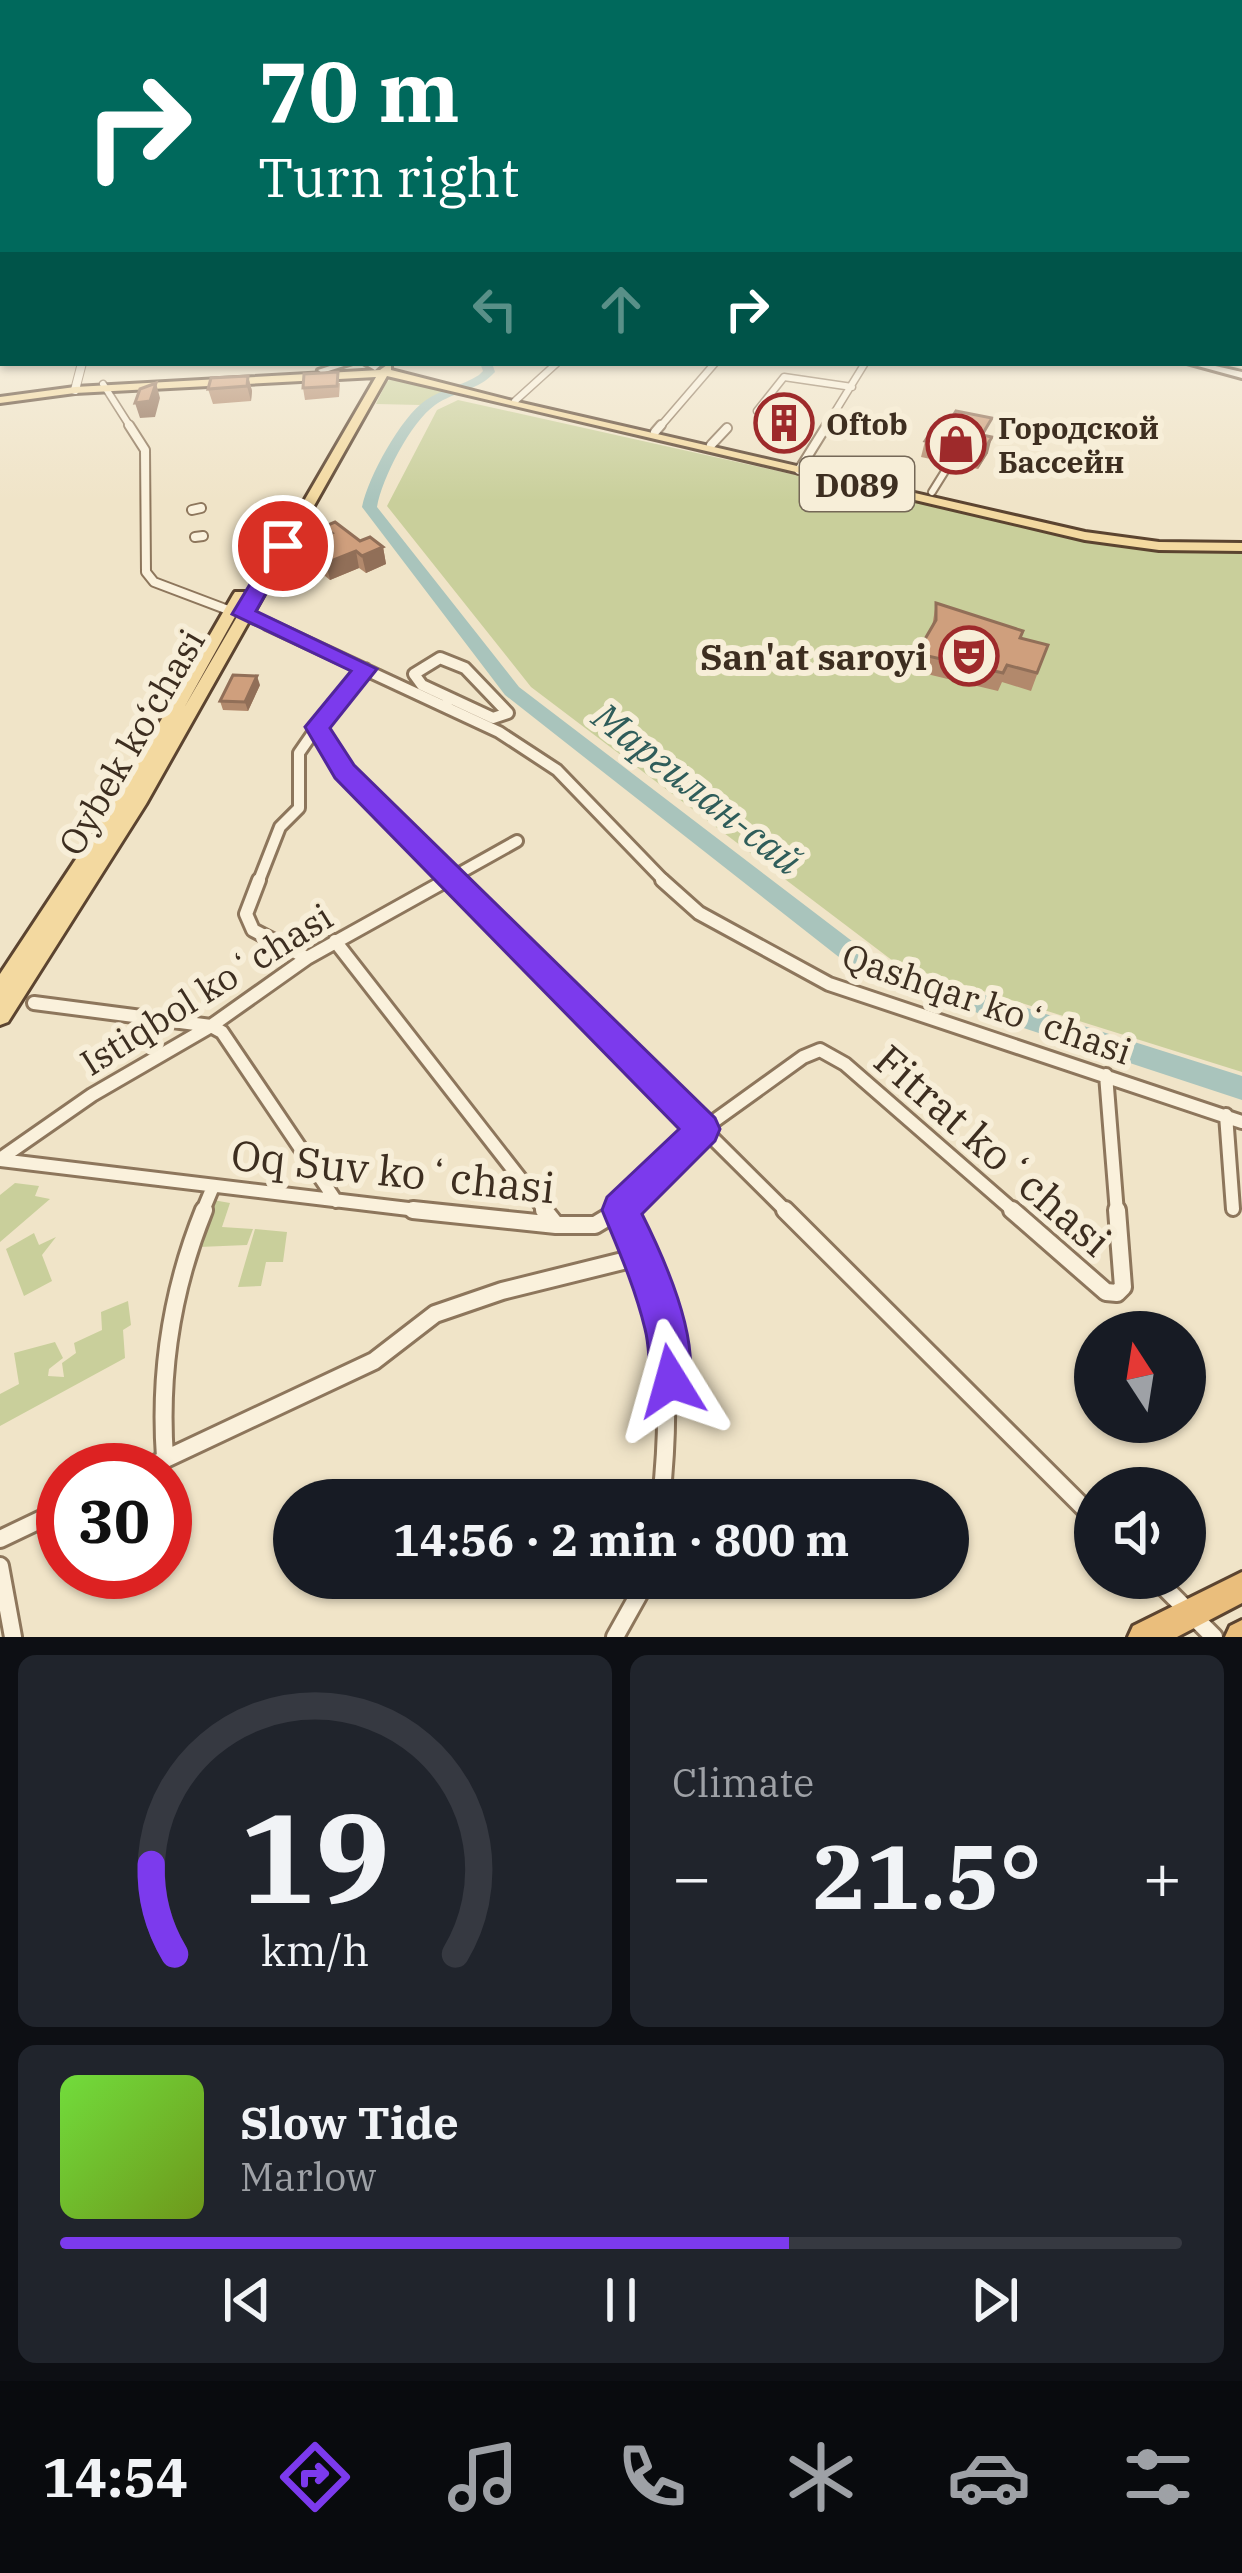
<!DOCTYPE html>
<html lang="en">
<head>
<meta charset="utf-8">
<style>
	:root { --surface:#171b24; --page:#20242c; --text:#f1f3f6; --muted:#9ea1a6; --line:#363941; --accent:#7c3aed }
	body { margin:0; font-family:"IBM Plex Serif",serif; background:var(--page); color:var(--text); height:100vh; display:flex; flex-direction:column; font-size:45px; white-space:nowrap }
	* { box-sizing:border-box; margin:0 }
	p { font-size:39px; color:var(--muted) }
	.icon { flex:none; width:66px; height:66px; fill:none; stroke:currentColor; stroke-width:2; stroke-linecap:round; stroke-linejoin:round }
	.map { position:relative; height:1637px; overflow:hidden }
	.drawer { display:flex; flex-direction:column; gap:18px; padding:18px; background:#0d0f14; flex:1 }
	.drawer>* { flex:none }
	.guide { position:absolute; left:0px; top:0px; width:1242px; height:366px; box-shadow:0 3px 9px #0004; background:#00695c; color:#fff; overflow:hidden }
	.needle { width:78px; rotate:348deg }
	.tools { position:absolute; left:1074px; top:1311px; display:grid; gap:24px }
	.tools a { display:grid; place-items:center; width:132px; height:132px; border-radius:50%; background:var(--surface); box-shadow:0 3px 9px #0004; font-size:60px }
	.speed { position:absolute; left:36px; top:1443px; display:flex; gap:24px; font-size:60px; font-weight:700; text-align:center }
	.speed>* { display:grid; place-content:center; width:156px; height:156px; border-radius:50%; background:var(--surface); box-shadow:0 3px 9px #0004; line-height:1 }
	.speed .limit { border:18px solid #d22; background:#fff; color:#111 }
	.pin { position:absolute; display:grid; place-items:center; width:102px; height:102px; color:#fff; margin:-51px; border:6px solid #fff; border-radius:50%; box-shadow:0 3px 12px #0007 }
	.me { position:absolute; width:132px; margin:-66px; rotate:352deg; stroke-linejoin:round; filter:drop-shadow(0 0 9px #0008) }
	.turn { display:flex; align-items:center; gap:42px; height:252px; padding:0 60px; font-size:54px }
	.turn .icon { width:156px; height:156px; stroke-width:2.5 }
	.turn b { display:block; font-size:84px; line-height:102px }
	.lanes { display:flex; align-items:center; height:114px; padding:0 60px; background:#0003; justify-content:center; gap:60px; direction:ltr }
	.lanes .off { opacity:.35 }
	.big { font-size:90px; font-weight:700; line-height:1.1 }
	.drawer .widget { flex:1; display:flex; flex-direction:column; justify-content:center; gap:18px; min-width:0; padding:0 42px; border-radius:18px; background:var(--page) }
	.drawer .dial { align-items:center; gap:0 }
	.dial svg { height:312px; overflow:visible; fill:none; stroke:var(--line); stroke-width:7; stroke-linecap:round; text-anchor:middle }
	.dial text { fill:var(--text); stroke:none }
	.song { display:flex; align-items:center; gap:36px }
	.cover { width:144px; height:144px; border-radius:18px; background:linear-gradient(135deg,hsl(100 70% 55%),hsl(80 70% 35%)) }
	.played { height:12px; border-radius:6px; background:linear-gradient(90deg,var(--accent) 65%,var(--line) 65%) }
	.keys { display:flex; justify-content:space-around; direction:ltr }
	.heat { display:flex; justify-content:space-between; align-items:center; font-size:66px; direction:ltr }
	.drawer .tiles { flex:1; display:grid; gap:18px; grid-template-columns:1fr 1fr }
	.widget:last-child { grid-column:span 2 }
	.trip { position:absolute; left:273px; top:1479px; width:696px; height:120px; border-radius:60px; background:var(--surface); box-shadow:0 3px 9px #0004; font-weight:700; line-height:120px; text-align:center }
	.tab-bar { display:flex; height:192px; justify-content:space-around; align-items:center; background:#090b0e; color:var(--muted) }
	.tab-bar .icon { width:84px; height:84px }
	.tab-bar .on { color:var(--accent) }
	.tab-bar b { font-size:54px; color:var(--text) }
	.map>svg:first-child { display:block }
	.green { fill:#c9cf9b }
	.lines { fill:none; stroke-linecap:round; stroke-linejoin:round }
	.river { fill:#a9c4bc; fill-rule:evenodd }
	.pedestrian-casing { stroke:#8d765c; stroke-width:10 }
	.minor-far4-casing { stroke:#8d765c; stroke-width:9 }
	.minor-far3-casing { stroke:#8d765c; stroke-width:12 }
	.minor-far2-casing { stroke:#8d765c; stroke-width:16 }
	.minor-far1-casing { stroke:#8d765c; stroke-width:18 }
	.minor-casing { stroke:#8d765c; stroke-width:22 }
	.tertiary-casing { stroke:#8d765c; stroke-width:10 }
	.secondary-casing { stroke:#6f573f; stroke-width:6 }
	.primary-casing { stroke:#5b4430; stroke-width:6 }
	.trunk-casing { stroke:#5b4430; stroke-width:6 }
	.pedestrian { stroke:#faf1dc; stroke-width:6 }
	.minor-far4 { stroke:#faf1dc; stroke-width:6 }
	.minor-far3 { stroke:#faf1dc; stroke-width:8 }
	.minor-far2 { stroke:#faf1dc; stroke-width:10 }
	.minor-far1 { stroke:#faf1dc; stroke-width:12 }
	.minor { stroke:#faf1dc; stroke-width:16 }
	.tertiary { stroke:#faf1dc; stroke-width:8 }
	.secondary { fill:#faf1dc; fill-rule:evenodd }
	.primary { fill:#f3d9a0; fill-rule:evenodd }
	.trunk { fill:#eabe7c; fill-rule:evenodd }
	.wall { fill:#b2896c }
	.shaded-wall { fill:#916f58 }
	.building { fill:#cf9f7d; stroke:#916f58; stroke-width:3 }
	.route { fill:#7c3aed; stroke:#51269a; stroke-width:3 }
	.labels { text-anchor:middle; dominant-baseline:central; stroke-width:12; stroke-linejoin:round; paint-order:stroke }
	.far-poi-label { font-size:30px; font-weight:bold; fill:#3d2e20; stroke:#f7eed8; text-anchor:start }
	.shield { fill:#f7eed8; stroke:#756857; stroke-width:3 }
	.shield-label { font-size:33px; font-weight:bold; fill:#3d2e20 }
	.poi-label { font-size:36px; font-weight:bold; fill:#3d2e20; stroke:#f7eed8; text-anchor:end }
	.street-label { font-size:36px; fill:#3d2e20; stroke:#f7eed8 }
	.water-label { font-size:39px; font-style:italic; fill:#2f5d5a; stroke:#f7eed8 }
	.near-street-label { font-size:42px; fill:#3d2e20; stroke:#f7eed8 }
</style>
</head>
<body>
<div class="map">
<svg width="1242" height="1637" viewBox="0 0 1242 1637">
	<rect width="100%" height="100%" fill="#f0e4c8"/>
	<!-- green -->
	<path class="green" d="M 395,377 L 445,392 L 421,405 L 376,404 L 387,381 L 354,435 L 379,386 Z
		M 458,400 L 1101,543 L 1184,551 L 1242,550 L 1242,1072 L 897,964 L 531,687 L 387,506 L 437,410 Z
		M 15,1183 L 39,1186 L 35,1196 L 50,1199 L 0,1242 L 0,1195 Z
		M 213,1200 L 230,1203 L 222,1227 L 253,1229 L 247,1245 L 199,1247 Z
		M 255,1229 L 287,1232 L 283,1262 L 266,1262 L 261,1286 L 238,1287 Z
		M 34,1233 L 39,1245 L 56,1237 L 42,1255 L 52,1281 L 24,1296 L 6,1249 Z
		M 128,1301 L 131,1325 L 123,1330 L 125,1358 L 0,1426 L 0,1394 L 19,1384 L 14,1353 L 55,1342 L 63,1358 L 49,1369 L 48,1376 L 64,1377 L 62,1363 L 76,1353 L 74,1343 L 102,1330 L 101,1312 Z"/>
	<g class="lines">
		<!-- river -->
		<path class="river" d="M 480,363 L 492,363 L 495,372 C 478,391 455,391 435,405 C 411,422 382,478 377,507 L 519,687 L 865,951 L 897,967 L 1242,1076 L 1242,1100 L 881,981 L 849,965 L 505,695 L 362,507 C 368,477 401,417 426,400 C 442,389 462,386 479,375 L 483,371 Z"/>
		<!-- pedestrian casing -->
		<g class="pedestrian-casing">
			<path id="pedestrian" d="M 932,492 L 947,468"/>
		</g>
		<!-- minor-far4 casing -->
		<g class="minor-far4-casing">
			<path id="minor-far4" d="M 103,384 L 131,428
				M 515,401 L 557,363
				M 757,411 L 784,377 L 852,387
				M 659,428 L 715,363
				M 825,428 L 865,363"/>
		</g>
		<!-- minor-far3 casing -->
		<g class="minor-far3-casing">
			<path id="minor-far3" d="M 129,425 L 145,450 L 146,572 L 154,582 L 273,627
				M 655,432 L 661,425
				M 711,445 L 727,428
				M 799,470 L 827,425
				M 192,510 L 201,508
				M 195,537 L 203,536"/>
		</g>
		<!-- minor-far2 casing -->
		<g class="minor-far2-casing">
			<path id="minor-far2" d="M 267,624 L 499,732 L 557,770 L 666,883
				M 440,658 L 465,668 L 508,713 L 493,718 L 422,685 L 414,674 Z
				M 365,669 L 317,727 L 345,772 L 456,883
				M 444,706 L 450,699
				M 258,883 L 280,827 L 299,808 L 299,753 L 317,727
				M 442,883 L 517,841"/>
		</g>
		<!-- minor-far1 casing -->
		<g class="minor-far1-casing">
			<path id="minor-far1" d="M 259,880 L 246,914 L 253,930 L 307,958
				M 453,880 L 788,1213
				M 662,880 L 699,913 L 829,984 L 1242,1122
				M 335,941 L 547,1213
				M 34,1003 L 211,1026 L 222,1032 L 336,1201
				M 1106,1075 L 1117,1213
				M 1226,1115 L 1233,1209
				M 0,1159 L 92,1095 L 211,1026 L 307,958 L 447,880
				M 0,1160 L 442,1213
				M 620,1210 L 703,1129 L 803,1057 L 820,1050 L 845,1064 L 1016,1213
				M 202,1213 L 212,1189
				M 615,1213 L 621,1213"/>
		</g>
		<!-- minor casing -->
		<g class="minor-casing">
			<path id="minor" d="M 413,1210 L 556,1225 L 595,1225 L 620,1210
				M 544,1210 L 556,1225
				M 620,1210 C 667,1313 673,1389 661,1500
				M 785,1210 L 1095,1519
				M 1012,1210 L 1106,1292 L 1117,1293 L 1123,1287 L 1117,1210
				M 165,1458 C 159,1373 172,1289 204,1210
				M 142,1470 L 374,1361 L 435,1314 L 502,1291 L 643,1256
				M 0,1539 L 63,1509
				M 0,1566 L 13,1637
				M 1155,1578 L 1214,1637
				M 615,1637 L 648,1578"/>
		</g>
		<!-- tertiary casing -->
		<g class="tertiary-casing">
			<path id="tertiary" d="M 75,390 L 82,363"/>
		</g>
		<!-- secondary casing -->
		<g class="secondary-casing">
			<path id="secondary" d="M 339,363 L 353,363 L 322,373 L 318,370 Z
				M 363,363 L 383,363 L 375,370 Z
				M 1187,363 L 1202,363 L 1242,372 L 1242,378 Z"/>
		</g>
		<!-- primary casing -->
		<g class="primary-casing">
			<path id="primary" d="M 387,365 L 391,366 L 391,370 L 513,401 L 1085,532 L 1159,542 L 1242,543 L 1242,551 L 1159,550 L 1085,540 L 387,376 L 146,804 L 8,1022 L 0,1025 L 0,974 L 115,800 L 233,595 L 235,592 L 245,592 L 247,595 L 184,708 L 376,377 L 75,393 L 0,403 L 0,397 L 75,387 L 380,370 Z"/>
		</g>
		<!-- trunk casing -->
		<g class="trunk-casing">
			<path id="trunk" d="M 1242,1572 L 1242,1603 L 1177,1637 L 1128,1637 L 1133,1626 Z
				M 1242,1620 L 1242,1637 L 1225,1637 L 1230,1626 Z"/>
		</g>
		<!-- pedestrian -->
		<use href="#pedestrian" class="pedestrian"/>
		<!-- minor-far4 -->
		<use href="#minor-far4" class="minor-far4"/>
		<!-- minor-far3 -->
		<use href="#minor-far3" class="minor-far3"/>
		<!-- minor-far2 -->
		<use href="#minor-far2" class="minor-far2"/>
		<!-- minor-far1 -->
		<use href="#minor-far1" class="minor-far1"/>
		<!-- minor -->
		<use href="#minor" class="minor"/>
		<!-- tertiary -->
		<use href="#tertiary" class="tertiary"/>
		<!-- secondary -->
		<use href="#secondary" class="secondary"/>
		<!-- primary -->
		<use href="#primary" class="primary"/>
		<!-- trunk -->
		<use href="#trunk" class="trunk"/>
	</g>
	<!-- wall -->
	<path class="wall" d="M 248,376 L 252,391 L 251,401 L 213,404 L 208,389 Z
		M 340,383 L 339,397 L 305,400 L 303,388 Z
		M 987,436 L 988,453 L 978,469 L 921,457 L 925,441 Z
		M 323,527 L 360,541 L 383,547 L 386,564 L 366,573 L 359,568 L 330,580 L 310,564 L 306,547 L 326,537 Z
		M 936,603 L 1021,638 L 1048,645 L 1031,691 L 1002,682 L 998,691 L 906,669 L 910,652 L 925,639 L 932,627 Z
		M 260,685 L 248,711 L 223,710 L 220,701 Z"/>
	<!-- shaded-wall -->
	<path class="shaded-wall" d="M 248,376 L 252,391 L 251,401 L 247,386 Z
		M 156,383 L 160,398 L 155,417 L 140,418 L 135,403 Z
		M 992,437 L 988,453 L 978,469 L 982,453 Z
		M 383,547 L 386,564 L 366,573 L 362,556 Z
		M 356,551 L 359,568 L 330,580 L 326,563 Z
		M 257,676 L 260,685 L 248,711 L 245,702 Z"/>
	<!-- building -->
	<path class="building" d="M 338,372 L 337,386 L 303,388 L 304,374 Z
		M 248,376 L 247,386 L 208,389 L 211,378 Z
		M 156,383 L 150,401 L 135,403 L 140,389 Z
		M 956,411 L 992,418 L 982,435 L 992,437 L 982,453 L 925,441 L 939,420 L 949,422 Z
		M 335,522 L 360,541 L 370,537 L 383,547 L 362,556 L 356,551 L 326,563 L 306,547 L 332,533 L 323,527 Z
		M 936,603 L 1023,631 L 1020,638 L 1048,645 L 1037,673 L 1007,665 L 1003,673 L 910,652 L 925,639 L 936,620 Z
		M 233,675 L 257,676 L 245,702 L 220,701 Z"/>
	<!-- sky -->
	<linearGradient id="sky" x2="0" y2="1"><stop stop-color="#8fbad6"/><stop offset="0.54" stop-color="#f8f3e6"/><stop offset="1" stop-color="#f8f3e6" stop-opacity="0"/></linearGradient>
	<rect width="1242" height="501" fill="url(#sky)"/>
	<!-- route -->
	<path class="route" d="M 276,541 L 293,546 L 256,611 L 377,669 L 330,728 L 354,765 L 715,1118 L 720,1129 L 715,1141 L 642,1214 C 664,1258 705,1348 685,1396 L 671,1402 L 656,1396 C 647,1374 651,1351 645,1329 C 635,1287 618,1249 602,1210 L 607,1197 L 679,1129 L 335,778 L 305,727 L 351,671 L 232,614 Z"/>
	<!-- icons -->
	<defs>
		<g id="building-ring" transform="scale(3)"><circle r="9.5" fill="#f7eed8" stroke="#9e2a2b" stroke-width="1.5"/><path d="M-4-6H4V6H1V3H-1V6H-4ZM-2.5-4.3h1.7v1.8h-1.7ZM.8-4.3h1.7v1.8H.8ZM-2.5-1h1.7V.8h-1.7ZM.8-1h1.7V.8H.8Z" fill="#9e2a2b"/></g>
		<g id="shop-ring" transform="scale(3)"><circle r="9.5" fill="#f7eed8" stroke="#9e2a2b" stroke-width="1.5"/><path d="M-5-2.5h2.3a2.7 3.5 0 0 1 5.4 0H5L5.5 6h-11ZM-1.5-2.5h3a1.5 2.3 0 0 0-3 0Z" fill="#9e2a2b"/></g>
		<g id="theatre-ring" transform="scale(3)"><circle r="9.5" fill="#f7eed8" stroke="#9e2a2b" stroke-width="1.5"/><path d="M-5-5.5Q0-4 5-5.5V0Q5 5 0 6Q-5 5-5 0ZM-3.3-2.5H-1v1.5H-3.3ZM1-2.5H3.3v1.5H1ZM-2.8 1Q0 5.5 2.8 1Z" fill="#9e2a2b"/></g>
	</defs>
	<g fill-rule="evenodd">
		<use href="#building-ring" x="784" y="423"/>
		<use href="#shop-ring" x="956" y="444"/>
		<use href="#theatre-ring" x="969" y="656"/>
	</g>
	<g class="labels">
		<!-- far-poi labels -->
		<g class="far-poi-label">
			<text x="826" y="423">Oftob</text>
			<text x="998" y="427">Городской<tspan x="998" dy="34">Бассейн</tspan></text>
		</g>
		<!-- shield labels -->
		<rect class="shield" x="800" y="457" width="114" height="54" rx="9"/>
		<g class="shield-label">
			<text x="857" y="484">D089</text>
		</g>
		<!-- poi labels -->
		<g class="poi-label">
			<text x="927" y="656">San'at saroyi</text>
		</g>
		<!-- street labels -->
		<g class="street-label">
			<text transform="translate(131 742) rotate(-60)">Oybek ko‘chasi</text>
			<text transform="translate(206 989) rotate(-32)">Istiqbol koʻchasi</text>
			<text transform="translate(987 1003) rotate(19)">Qashqar koʻchasi</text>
		</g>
		<!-- water labels -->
		<g class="water-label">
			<text transform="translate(698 788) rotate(38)">Маргилан-сай</text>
		</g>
		<!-- near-street labels -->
		<g class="near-street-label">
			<text transform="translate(993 1150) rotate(41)">Fitrat koʻchasi</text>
			<text transform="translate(393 1171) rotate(6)">Oq Suv koʻchasi</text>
		</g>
	</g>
</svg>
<div class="tools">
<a><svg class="needle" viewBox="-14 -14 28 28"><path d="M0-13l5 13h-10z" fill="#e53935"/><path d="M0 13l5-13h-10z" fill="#9ea1a6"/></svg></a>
<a><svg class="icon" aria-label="sound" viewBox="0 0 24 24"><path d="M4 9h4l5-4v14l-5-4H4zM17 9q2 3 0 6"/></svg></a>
</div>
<div class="speed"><div class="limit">30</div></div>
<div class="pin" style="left:283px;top:546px;background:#d93025"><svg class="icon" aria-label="arrive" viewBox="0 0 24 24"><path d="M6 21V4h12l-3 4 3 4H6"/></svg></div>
<svg class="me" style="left:671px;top:1381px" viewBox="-20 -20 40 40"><path d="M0-17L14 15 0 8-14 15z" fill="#7c3aed" stroke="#fff" stroke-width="4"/></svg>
<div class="trip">14:56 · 2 min · 800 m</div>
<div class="guide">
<div class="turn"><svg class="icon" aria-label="right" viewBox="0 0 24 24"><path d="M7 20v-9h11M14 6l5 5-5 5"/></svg><div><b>70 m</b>Turn right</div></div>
<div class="lanes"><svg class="icon off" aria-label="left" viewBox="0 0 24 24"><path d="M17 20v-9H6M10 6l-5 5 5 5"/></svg><svg class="icon off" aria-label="ahead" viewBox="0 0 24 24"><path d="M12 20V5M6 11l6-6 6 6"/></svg><svg class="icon" aria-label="right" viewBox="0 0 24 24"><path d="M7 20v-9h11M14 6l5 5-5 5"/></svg></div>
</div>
</div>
<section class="drawer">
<div class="tiles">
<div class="widget dial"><svg viewBox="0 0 100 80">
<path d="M14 69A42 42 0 1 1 86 69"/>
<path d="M14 69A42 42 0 0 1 8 46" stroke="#7c3aed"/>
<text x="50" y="56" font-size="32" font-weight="700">19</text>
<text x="50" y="72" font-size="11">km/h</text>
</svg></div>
<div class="widget"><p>Climate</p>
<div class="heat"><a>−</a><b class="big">21.5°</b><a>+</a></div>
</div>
<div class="widget">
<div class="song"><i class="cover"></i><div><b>Slow Tide</b><p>Marlow</p></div></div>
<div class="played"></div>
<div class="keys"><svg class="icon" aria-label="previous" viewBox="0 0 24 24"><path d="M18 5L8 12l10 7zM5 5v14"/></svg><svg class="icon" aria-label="pause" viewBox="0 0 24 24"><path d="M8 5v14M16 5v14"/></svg><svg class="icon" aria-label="next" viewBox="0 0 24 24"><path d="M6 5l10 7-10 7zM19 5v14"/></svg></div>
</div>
</div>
</section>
<nav class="tab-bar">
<b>14:54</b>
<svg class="icon on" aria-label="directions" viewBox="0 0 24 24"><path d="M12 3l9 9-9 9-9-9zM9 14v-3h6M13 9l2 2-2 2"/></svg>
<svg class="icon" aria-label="music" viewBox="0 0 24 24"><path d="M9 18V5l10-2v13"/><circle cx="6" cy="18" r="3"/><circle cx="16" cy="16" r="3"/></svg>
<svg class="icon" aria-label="phone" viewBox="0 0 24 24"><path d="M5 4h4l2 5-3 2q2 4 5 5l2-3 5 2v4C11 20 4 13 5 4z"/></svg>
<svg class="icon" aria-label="climate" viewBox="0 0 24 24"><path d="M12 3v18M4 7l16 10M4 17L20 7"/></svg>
<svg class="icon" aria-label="car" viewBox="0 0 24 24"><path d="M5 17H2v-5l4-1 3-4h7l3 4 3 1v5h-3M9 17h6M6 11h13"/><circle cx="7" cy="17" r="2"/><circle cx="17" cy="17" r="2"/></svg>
<svg class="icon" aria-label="filters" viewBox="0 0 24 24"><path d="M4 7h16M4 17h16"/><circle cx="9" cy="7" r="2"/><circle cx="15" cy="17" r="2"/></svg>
</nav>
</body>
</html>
